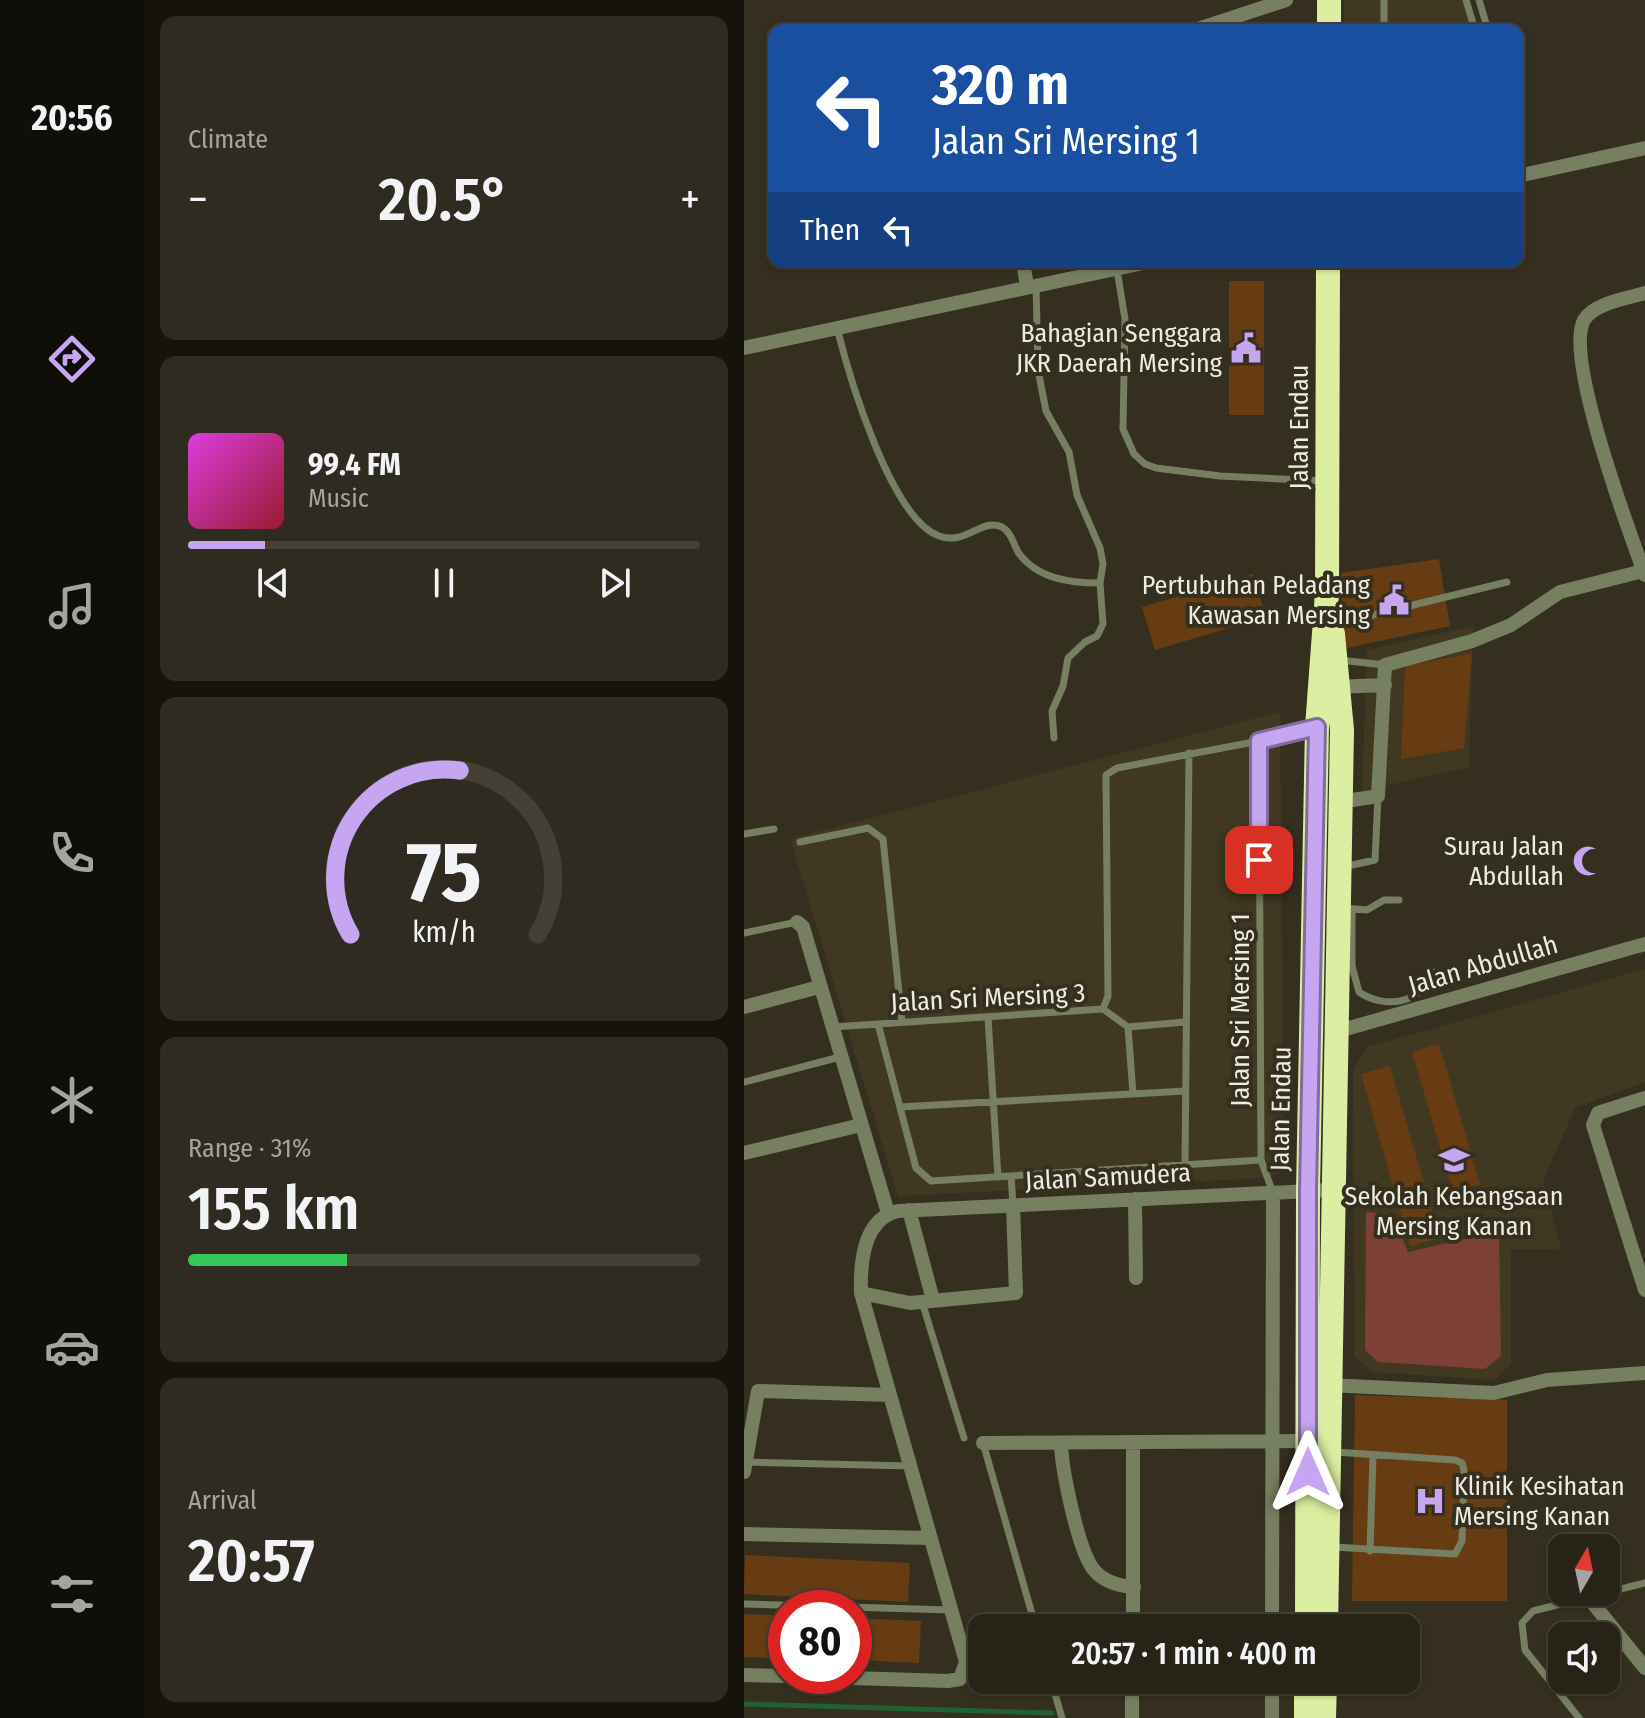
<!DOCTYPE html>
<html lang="en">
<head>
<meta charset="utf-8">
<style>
	:root { --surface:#282317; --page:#302b20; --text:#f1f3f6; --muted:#a5a4a1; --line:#444036; --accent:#c6a6f0 }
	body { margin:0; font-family:"Fira Sans Condensed",sans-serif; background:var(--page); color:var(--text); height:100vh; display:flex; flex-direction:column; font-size:30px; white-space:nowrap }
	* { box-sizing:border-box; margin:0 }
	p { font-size:26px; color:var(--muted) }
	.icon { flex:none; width:44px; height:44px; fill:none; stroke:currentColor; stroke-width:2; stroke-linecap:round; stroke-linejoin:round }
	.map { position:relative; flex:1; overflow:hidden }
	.panel { display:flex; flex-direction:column; gap:16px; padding:16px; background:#16130d; width:600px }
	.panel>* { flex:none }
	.banner { position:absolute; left:24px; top:24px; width:756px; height:244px; border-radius:16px; box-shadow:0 2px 6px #0004,0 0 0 2px var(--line); background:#1a4fa0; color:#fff; overflow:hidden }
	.needle { width:52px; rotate:9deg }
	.controls { position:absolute; left:804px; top:1534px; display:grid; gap:16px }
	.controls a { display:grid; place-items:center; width:72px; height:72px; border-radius:16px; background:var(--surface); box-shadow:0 2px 6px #0004,0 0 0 2px var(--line); font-size:40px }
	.speed { position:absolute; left:24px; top:1590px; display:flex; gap:16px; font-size:40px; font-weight:700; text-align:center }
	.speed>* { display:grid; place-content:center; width:104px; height:104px; border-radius:50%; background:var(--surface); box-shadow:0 2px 6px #0004,0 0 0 2px var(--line); line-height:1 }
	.speed .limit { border:12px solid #d22; background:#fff; color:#111 }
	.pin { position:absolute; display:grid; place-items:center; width:68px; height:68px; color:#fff; margin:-34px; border-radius:16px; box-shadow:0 4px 12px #0006 }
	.me { position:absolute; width:88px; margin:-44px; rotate:0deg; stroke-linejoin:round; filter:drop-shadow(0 0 6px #0008) }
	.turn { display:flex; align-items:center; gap:28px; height:168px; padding:0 32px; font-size:36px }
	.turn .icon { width:104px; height:104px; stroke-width:2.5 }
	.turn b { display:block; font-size:56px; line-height:68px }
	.then { display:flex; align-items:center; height:76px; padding:0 32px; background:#0003; gap:16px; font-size:30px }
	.big { font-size:60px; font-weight:600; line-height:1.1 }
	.panel .card { flex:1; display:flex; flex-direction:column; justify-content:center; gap:12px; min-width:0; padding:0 28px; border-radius:16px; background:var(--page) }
	.panel .dial { align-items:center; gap:0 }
	.dial svg { height:208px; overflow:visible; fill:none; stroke:var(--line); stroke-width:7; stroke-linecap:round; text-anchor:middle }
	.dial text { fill:var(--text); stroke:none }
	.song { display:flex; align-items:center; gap:24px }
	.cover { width:96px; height:96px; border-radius:12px; background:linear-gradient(135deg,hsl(300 70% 55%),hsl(350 70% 35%)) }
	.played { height:8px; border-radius:4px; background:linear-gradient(90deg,var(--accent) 15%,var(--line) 15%) }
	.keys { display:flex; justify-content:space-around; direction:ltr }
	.heat { display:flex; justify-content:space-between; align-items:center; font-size:44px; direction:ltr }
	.charge { height:12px; border-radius:6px; background:linear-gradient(90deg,#34c759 31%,var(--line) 0) }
	.trip { position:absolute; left:224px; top:1614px; width:452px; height:80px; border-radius:16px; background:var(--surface); box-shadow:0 2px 6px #0004,0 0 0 2px var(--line); font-weight:600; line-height:80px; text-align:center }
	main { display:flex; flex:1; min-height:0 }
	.menu { display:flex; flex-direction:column; width:144px; justify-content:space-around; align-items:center; background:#100e09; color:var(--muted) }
	.menu .icon { width:56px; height:56px }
	.menu .on { color:var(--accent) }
	.menu b { font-size:36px; color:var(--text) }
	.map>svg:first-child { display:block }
	.built { fill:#403821 }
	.green { fill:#7d4034 }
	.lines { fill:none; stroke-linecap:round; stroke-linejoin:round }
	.stream { stroke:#206131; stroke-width:5 }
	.building { fill:#673c12 }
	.lane { stroke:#777f61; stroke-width:7 }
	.street { stroke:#777f61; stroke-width:14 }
	.highway { stroke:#dbeea1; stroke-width:24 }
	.route-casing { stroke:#816c9c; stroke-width:20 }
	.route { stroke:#c6a6f0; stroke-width:14 }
	.labels { text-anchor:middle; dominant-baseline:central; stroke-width:8; stroke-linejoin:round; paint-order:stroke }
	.poi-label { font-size:26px; fill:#eeebe1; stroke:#352f1f; text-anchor:end }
	.street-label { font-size:26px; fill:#eeebe1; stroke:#352f1f }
</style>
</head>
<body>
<main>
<nav class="menu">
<b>20:56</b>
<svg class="icon on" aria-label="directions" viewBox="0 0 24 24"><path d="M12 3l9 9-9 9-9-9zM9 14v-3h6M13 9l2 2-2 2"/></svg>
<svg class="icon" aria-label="music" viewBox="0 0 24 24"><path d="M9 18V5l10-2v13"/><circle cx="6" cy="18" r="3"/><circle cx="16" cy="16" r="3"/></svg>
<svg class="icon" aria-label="phone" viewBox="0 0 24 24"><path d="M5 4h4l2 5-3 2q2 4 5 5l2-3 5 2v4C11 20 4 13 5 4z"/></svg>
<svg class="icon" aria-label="climate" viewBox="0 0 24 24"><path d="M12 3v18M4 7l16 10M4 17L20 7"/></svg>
<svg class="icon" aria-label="car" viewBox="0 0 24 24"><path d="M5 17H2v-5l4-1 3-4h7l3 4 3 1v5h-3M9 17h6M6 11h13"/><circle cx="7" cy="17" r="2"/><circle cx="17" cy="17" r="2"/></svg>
<svg class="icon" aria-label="filters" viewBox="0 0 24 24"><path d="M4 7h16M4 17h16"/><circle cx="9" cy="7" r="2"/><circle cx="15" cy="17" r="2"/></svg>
</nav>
<section class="panel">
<div class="card"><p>Climate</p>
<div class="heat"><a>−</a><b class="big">20.5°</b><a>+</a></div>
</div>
<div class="card">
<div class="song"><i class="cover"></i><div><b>99.4 FM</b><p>Music</p></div></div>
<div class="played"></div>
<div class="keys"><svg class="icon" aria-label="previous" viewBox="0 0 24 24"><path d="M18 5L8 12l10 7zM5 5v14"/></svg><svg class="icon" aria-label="pause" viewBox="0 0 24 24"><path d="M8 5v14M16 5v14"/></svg><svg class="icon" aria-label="next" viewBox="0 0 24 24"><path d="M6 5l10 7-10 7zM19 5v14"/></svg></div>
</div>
<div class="card dial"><svg viewBox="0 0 100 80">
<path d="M14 69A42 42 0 1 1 86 69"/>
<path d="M14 69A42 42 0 0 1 56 6" stroke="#c6a6f0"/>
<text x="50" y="56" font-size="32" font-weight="700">75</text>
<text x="50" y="72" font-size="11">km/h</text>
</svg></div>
<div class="card"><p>Range · 31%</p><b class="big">155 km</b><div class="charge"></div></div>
<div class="card"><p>Arrival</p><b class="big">20:57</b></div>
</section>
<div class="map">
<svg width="901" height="1718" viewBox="0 0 901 1718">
	<rect width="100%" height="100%" fill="#352f1f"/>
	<!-- built -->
	<path class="built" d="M 600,0 L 725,0 L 735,30 L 600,30 Z
		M 729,626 L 725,767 L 618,791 L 623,650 Z
		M 536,712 L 540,1172 L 520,1178 L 154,1196 L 46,839 Z
		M 901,969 L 901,1082 L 831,1108 L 799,1181 L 818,1250 L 767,1249 L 767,1364 L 750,1380 L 628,1372 L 610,1356 L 609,1071 L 623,1047 Z"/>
	<!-- green -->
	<path class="green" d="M 622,1212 L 648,1214 L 664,1252 L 755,1231 L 757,1356 L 741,1369 L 634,1362 L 621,1350 Z"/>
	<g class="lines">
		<!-- stream -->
		<path class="stream" d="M 0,1704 L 308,1713"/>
	</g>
	<!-- building -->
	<path class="building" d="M 485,281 L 520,281 L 520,415 L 485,415 Z
		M 695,559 L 706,626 L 598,649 L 597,573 Z
		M 509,574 L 522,617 L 411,650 L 398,607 Z
		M 728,653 L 720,748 L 657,759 L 661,666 Z
		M 695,1044 L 736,1184 L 709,1192 L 668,1052 Z
		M 646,1066 L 696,1238 L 666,1246 L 617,1074 Z
		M 611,1395 L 763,1400 L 763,1601 L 608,1601 Z
		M 1,1555 L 166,1563 L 164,1602 L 0,1594 Z
		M 0,1614 L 42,1616 L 42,1658 L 0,1657 Z
		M 110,1618 L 177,1621 L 175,1663 L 110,1660 Z"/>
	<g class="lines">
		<!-- lane -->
		<path class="lane" d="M 640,0 L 640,30
			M 722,0 L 731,30
			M 735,0 L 744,30
			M 373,270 L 381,319 L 379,429 L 390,454 L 401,464 L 412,468 L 476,476 L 581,481
			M 292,285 L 294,370 L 302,411 L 325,452 L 333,495 L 356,548 L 359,564 L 356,583 L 359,624 L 353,636 L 341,642 L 324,658 L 319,686 L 308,711 L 310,738
			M 93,328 C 105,376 147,519 195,536 C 222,546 238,517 258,527 C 267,532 269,543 274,552 C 293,579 326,583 356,583
			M 588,625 L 763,582
			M 595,660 L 641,665
			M 0,834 L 30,829
			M 56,842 L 124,828 L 139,839 L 158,1022
			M 599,867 L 631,860 L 634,796
			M 600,908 L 623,910 L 640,900 L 655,900
			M 0,933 L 53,922
			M 598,966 L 608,966 L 615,992 C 641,1010 680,1003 689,972
			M 608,966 L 608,909
			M 359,1009 L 384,1027
			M 244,1017 L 254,1177
			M 134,1024 L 172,1168 L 187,1181 L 517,1160
			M 89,1027 L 359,1009 L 364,996 L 362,775 L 373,768 L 515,741
			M 0,1082 L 96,1057
			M 389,1094 L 384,1027 L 441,1022
			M 156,1107 L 441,1091
			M 441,1165 L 445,753
			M 267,1176 L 269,1205
			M 529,1193 L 517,1160 L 515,741 L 570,728
			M 178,1302 L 220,1438
			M 239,1443 L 292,1628
			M 1,1462 L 167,1466
			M 589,1547 L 711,1554 L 718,1541 L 720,1470 L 718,1463 L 711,1460 L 591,1452
			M 626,1551 L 629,1456
			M 0,1604 L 206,1610
			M 307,1680 L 318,1718
			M 835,1718 L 781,1650 L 778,1623 L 789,1611 L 901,1583"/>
		<!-- street -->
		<path class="street" d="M 451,30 L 542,0
			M 774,176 L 901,148
			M 279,262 L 283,286
			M 901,293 C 884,298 850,303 840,320 C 820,357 885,531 901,575
			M 0,348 L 404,262
			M 590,687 L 641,685
			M 596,802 L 634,796 L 641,665 L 728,641 L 767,625 L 816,592 L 899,571
			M 53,922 L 59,927 L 144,1213
			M 0,1007 L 75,987
			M 591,1032 L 901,944
			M 901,1098 L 854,1113 L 849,1125 L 901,1290
			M 0,1153 L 117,1125
			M 391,1199 L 392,1278
			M 165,1210 L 189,1300
			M 117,1293 L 166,1303 L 272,1293 L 269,1205
			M 584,1385 L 750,1393 L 803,1380 L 901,1373
			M 239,1443 L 564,1441
			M 317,1444 C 318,1470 334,1551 350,1570 C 360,1582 375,1586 390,1587
			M 0,1472 L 14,1391 L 146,1395
			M 0,1534 L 187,1538
			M 844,1597 L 901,1668
			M 389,1628 L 389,1442
			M 528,1628 L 529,1193
			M 0,1675 L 42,1676
			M 44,1676 L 204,1681 L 216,1679 L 222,1662 L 117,1293 C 116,1264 119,1219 154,1211 L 587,1190
			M 388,1718 L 388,1680
			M 528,1718 L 528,1680"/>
		<!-- highway -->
		<path class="highway" d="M 585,0 L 585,30
			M 563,1628 L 564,1191 L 573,727 L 583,593 L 584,262
			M 582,1628 L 598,730 L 589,634
			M 562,1718 L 562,1680
			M 580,1718 L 581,1680"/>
	</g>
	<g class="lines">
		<!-- route casing -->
		<g class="route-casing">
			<path id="route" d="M 515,860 L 515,741 L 573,727 L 564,1191 L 564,1472"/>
		</g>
		<!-- route -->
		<use href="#route" class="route"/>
	</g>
	<!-- icons -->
	<defs>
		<g id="civic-bare" transform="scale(2.4)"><path d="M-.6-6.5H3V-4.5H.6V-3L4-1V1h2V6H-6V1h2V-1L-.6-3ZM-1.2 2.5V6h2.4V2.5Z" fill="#c6a6f0" stroke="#352f1f" stroke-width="2.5" paint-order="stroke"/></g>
		<g id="mosque-bare" transform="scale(2.4)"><path d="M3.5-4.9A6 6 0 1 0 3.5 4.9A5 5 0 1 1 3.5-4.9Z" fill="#c6a6f0" stroke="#352f1f" stroke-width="2.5" paint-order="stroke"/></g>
		<g id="school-bare" transform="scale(2.4)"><path d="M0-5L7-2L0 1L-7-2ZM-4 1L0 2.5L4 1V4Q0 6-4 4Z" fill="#c6a6f0" stroke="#352f1f" stroke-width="2.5" paint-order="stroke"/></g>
		<g id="hospital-bare" transform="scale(2.4)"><path d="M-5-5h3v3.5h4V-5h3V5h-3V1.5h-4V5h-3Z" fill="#c6a6f0" stroke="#352f1f" stroke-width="2.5" paint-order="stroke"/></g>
	</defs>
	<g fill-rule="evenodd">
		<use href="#civic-bare" x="502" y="348"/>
		<use href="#civic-bare" x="650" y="600"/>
		<use href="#mosque-bare" x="844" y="861"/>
		<use href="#school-bare" x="710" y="1160"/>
		<use href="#hospital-bare" x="686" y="1501"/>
	</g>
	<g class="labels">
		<!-- poi labels -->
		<g class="poi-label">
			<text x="478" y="333">Bahagian Senggara<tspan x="478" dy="30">JKR Daerah Mersing</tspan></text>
			<text x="626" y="585">Pertubuhan Peladang<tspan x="626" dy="30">Kawasan Mersing</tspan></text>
			<text x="820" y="846">Surau Jalan<tspan x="820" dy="30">Abdullah</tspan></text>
			<text x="710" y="1196" text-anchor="middle">Sekolah Kebangsaan<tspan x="710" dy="30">Mersing Kanan</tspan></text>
			<text x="710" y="1486" text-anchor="start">Klinik Kesihatan<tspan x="710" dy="30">Mersing Kanan</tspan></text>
		</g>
		<!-- street labels -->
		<g class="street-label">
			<text transform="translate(555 427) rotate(-90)">Jalan Endau</text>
			<text transform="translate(739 965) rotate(-16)">Jalan Abdullah</text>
			<text transform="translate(244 998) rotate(-3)">Jalan Sri Mersing 3</text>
			<text transform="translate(496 1010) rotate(-90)">Jalan Sri Mersing 1</text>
			<text transform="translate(537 1109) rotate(-89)">Jalan Endau</text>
			<text transform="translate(364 1177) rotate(-3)">Jalan Samudera</text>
		</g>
	</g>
</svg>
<div class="controls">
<a><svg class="needle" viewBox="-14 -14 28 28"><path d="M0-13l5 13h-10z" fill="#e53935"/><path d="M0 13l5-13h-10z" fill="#a5a4a1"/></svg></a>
<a><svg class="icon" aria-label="sound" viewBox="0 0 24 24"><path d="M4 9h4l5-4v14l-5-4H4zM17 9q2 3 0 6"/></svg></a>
</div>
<div class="speed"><div class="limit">80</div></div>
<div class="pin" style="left:515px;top:860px;background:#d93025"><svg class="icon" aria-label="arrive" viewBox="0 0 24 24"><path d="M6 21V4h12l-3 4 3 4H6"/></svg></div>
<svg class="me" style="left:564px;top:1472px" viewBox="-20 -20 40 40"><path d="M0-17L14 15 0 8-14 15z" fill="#c6a6f0" stroke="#fff" stroke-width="4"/></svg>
<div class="trip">20:57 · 1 min · 400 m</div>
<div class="banner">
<div class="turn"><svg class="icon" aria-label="left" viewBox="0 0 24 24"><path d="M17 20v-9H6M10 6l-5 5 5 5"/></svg><div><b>320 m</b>Jalan Sri Mersing 1</div></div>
<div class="then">Then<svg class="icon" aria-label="left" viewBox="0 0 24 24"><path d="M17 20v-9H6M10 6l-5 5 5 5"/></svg></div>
</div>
</div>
</main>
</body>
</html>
